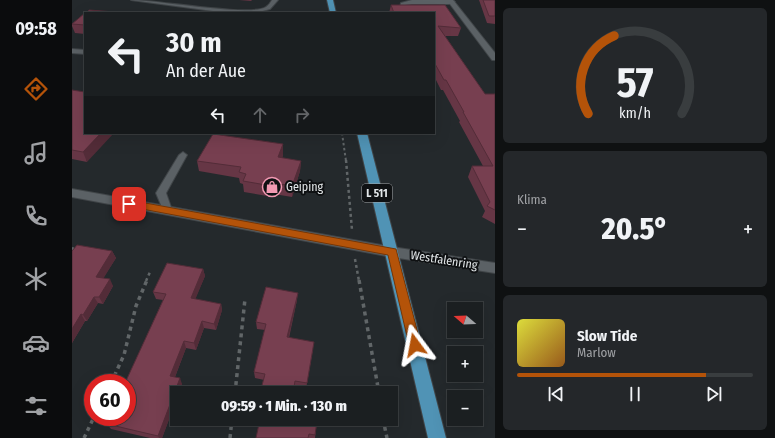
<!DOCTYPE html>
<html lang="de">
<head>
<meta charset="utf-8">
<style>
	:root { --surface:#1b1f21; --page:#24272a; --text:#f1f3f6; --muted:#a0a2a5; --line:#393d3f; --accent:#b45309 }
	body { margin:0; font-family:"Fira Sans Condensed",sans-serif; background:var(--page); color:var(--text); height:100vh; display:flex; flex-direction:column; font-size:15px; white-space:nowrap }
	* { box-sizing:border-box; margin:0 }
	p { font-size:13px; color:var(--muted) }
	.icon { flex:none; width:22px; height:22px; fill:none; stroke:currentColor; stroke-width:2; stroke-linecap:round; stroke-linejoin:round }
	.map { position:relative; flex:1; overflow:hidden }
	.side { display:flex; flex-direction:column; gap:8px; padding:8px; background:#0f1112; width:280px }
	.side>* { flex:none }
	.banner { position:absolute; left:12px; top:12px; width:351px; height:122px; border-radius:0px; box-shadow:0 4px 16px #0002,0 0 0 1px var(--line); background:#1b1f21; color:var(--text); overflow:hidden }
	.needle { width:26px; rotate:289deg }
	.controls { position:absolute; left:375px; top:302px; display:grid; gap:8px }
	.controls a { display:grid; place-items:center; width:36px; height:36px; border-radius:0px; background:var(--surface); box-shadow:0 4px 16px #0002,0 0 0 1px var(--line); font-size:20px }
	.speed { position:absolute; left:12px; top:374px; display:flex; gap:8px; font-size:20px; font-weight:700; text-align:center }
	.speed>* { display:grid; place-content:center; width:52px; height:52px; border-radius:50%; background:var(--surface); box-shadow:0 4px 16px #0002,0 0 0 1px var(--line); line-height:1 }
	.speed .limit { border:6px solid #d22; background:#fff; color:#111 }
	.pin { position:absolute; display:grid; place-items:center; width:34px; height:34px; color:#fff; margin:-17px; border-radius:8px; box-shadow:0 2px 6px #0006 }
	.me { position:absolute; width:44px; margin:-22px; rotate:347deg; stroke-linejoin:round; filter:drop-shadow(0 0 3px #0008) }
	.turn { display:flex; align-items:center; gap:14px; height:84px; padding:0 16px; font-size:18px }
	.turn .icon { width:52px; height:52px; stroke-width:2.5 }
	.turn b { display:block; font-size:28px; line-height:34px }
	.lanes { display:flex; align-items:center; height:38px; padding:0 16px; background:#0003; justify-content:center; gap:20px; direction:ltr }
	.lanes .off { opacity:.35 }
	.big { font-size:30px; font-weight:800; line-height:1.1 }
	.side .widget { flex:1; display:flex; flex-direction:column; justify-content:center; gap:6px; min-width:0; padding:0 14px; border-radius:6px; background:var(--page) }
	.side .dial { align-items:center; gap:0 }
	.dial svg { height:104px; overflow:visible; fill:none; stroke:var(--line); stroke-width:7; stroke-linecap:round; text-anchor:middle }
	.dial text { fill:var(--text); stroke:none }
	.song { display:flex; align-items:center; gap:12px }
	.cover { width:48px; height:48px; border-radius:6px; background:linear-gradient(135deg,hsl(60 70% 55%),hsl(30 70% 35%)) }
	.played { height:4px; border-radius:2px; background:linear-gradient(90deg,var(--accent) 80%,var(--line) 80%) }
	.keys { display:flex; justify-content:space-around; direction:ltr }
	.heat { display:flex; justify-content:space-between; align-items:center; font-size:22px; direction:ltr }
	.trip { position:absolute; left:98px; top:386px; width:228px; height:40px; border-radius:0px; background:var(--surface); box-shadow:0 4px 16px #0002,0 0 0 1px var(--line); font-weight:800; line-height:40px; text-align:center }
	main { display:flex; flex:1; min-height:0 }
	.menu { display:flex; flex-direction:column; width:72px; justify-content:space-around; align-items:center; background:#0b0c0d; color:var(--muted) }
	.menu .icon { width:28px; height:28px }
	.menu .selected { color:var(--accent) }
	.menu b { font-size:18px; color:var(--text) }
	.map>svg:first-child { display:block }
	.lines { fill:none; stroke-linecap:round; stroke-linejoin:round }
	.lane-casing { stroke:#404548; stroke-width:2 }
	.street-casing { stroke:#404548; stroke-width:2 }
	.primary-casing { stroke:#404548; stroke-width:2 }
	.path-far2 { stroke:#616668; stroke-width:2; stroke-dasharray:2.5 2.5; stroke-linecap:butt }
	.path-far1 { stroke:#616668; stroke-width:2.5; stroke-dasharray:3 3; stroke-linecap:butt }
	.path { stroke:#616668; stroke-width:3.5; stroke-dasharray:4 4; stroke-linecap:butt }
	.lane { fill:#5b6165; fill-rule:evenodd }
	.street { fill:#5b6165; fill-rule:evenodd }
	.primary { fill:#5093b5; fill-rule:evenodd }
	.wall { fill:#663645 }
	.shaded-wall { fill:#532c38 }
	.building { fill:#773f50; stroke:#532c38 }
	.route { fill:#b45309; stroke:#753606 }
	.labels { text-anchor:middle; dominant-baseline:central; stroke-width:4; stroke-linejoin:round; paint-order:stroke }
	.shield { fill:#0f1113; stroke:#a3a7a9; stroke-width:1 }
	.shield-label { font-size:11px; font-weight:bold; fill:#e3e7e9 }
	.poi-label { font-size:12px; fill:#e3e7e9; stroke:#0f1113; text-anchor:start }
	.street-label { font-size:12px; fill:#e3e7e9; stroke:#0f1113 }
</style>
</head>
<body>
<main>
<nav class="menu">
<b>09:58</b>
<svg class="icon selected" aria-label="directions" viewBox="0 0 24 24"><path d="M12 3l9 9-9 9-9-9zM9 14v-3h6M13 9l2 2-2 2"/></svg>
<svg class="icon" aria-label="music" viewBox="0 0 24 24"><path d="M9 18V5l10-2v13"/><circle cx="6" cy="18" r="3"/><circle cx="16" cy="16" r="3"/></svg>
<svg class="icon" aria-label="phone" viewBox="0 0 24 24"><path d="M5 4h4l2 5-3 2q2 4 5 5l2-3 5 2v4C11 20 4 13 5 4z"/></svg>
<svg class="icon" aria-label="climate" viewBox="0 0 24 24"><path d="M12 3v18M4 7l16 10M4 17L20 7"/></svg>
<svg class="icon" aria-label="car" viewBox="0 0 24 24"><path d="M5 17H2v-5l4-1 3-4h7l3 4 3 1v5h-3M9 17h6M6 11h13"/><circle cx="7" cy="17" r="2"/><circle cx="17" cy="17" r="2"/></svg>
<svg class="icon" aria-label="filters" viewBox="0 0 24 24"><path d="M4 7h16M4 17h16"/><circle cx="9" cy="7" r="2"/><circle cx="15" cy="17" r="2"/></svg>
</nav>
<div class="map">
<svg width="423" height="438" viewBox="0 0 423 438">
	<rect width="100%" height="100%" fill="#24292c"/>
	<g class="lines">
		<!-- lane casing -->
		<g class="lane-casing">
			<path id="lane" d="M 59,0 C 85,0 178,17 194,7 C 196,6 199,2 200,0 L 206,0 L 198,9 L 183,13 L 156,13 Z
				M 340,0 L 380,0 L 383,2 L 380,4 L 340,4 L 333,5 L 331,13 L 327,13 L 329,3 Z
				M 111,152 L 115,155 L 94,193 L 100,210 L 98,212 L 92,212 L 84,193 L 107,155 Z"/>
		</g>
		<!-- street casing -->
		<g class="street-casing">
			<path id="street" d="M 375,0 L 381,0 L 423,53 L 423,60 L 420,60 Z
				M 0,49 L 13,50 L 13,54 L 0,53 Z
				M 0,189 L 320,247 L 423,263 L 423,273 L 320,257 L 0,197 Z"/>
		</g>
		<!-- primary casing -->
		<g class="primary-casing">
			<path id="primary" d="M 255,0 L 261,0 L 264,13 L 258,13 Z
				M 285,133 L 295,133 L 374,438 L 356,438 Z"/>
		</g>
		<!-- path-far2 -->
		<path class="path-far2" d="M 270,133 L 274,161"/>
		<!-- path-far1 -->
		<path class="path-far1" d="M 274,160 L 280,230
			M 0,250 L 2,247
			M 283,259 L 287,281
			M 74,281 L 78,272"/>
		<!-- path -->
		<path class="path" d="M 287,280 L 307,393
			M 39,383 L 52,355 L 64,306 L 75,280
			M 163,393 L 173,299
			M 311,419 L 315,438
			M 12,438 L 22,417
			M 158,438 L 160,419"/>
		<!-- lane -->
		<use href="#lane" class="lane"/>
		<!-- street -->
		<use href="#street" class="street"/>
		<!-- primary -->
		<use href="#primary" class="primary"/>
	</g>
	<!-- wall -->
	<path class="wall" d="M 167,0 L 180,0 L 179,1 Z
		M 407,0 L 423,0 L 423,24 L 415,23 Z
		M 319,5 L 373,5 L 389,28 L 386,36 L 373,36 L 413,94 L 423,94 L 423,224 L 410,217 L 413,211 L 396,177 L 400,166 L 411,166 L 387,122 L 388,121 L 371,90 L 369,90 L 362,76 L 362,13 L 317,13 Z
		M 13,13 L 13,34 L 3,33 L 0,26 L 0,24 Z
		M 0,90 L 15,162 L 0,159 Z
		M 85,133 L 101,133 L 99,135 Z
		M 119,133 L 131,133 L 130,134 Z
		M 211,144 L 211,155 L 210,158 L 229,161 L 228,171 L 220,197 L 196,193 L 195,196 L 172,192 L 171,184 L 168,183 L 167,178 L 127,171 L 125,161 Z
		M 0,251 L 40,251 L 44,258 L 31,278 L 41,286 L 31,304 L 26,303 L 15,321 L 13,321 L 0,343 Z
		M 131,269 L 133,276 L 123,299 L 149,304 L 150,310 L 144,330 L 132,328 L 124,350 L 114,348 L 103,377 L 110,384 L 105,393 L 105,398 L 90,438 L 78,438 L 39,429 L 35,424 L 91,300 L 84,299 L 81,292 Z
		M 225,300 L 217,338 L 241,349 L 234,389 L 183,378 L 182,372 L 193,330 L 185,329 L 184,322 Z
		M 245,421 L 243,438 L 184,438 Z"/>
	<!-- shaded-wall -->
	<path class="shaded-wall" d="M 29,133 L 42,133 L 15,162 L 11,152 Z
		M 211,144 L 211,155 L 206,168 L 206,157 Z
		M 229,161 L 228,171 L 220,197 L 220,186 Z
		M 196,182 L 196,193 L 195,196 L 194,185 Z
		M 40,251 L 44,258 L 28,284 L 24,277 Z
		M 131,269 L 133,276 L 121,305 L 119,298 Z
		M 38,279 L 41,286 L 31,304 L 27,297 Z
		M 226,293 L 225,300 L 215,344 L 215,337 Z
		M 22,297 L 26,303 L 15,321 L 11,315 Z
		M 149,304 L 150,310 L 144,330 L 142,324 Z
		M 9,314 L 13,321 L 0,343 L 0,329 Z
		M 130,321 L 132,328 L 124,350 L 122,343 Z
		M 112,341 L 114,348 L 101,382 L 98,376 Z
		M 108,378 L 110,384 L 107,393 L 105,393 L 105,398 L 90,438 L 87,438 L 86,436 Z"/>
	<!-- building -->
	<path class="building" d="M 411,0 L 423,0 L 423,16 L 417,16 Z
		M 319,5 L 373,5 L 389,28 L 366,26 L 413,94 L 423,94 L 423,210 L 415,206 L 418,202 L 400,166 L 421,166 L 391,112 L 392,112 L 374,80 L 372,80 L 362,62 L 362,13 L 322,13 Z
		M 17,10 L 56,13 L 14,13 Z
		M 13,13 L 13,25 L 0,24 Z
		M 0,90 L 13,92 L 13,133 L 29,133 L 11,152 L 0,150 Z
		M 141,134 L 211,144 L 206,157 L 229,161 L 220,186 L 196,182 L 194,185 L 171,181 L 174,174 L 167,172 L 169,167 L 125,161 Z
		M 5,245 L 40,251 L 24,277 L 38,279 L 27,297 L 22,297 L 11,315 L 9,314 L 0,329 L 0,251 Z
		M 95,263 L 131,269 L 119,298 L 149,304 L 142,324 L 130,321 L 122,343 L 112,341 L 98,376 L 108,378 L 86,436 L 35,424 L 38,417 L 55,417 L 55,383 L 53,383 L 94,294 L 81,292 Z
		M 194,287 L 226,293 L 215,337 L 242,342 L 235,383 L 223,381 L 221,393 L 188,393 L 193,374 L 182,372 L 194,324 L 184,322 Z
		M 188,419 L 237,419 L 245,421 L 243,435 L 237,434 L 236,438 L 184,438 Z"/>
	<!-- route -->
	<path class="route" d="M 57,200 L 324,249 L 349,345 L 347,349 L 343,350 L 339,349 L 337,345 L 316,255 L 54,206 L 52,204 L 54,201 Z"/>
	<!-- icons -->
	<defs>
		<g id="shop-ring" transform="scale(1)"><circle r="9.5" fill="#0f1113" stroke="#f19ab3" stroke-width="1.5"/><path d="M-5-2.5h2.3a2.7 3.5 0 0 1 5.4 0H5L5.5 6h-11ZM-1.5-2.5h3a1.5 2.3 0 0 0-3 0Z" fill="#f19ab3"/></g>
	</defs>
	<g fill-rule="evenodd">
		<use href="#shop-ring" x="200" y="187"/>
	</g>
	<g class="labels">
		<!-- shield labels -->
		<rect class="shield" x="290" y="184" width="30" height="18" rx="3"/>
		<g class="shield-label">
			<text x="305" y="193">L 511</text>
		</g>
		<!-- poi labels -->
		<g class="poi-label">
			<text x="214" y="187">Geiping</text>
		</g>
		<!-- street labels -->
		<g class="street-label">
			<text transform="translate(372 260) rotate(9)">Westfalenring</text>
		</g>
	</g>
</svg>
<div class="controls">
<a><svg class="needle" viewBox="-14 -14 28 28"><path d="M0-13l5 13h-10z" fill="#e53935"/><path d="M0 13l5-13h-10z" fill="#a0a2a5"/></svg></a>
<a>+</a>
<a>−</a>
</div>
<div class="speed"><div class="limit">60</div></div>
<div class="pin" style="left:57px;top:204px;background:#d93025"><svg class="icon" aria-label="arrive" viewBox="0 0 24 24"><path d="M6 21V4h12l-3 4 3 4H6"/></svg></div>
<svg class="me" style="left:343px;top:345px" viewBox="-20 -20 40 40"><path d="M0-17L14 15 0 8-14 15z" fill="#b45309" stroke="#fff" stroke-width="4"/></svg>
<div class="trip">09:59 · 1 Min. · 130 m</div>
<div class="banner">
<div class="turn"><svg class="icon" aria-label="left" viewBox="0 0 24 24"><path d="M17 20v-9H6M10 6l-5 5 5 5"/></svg><div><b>30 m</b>An der Aue</div></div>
<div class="lanes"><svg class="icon" aria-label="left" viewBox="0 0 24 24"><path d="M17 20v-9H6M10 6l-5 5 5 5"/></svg><svg class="icon off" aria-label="ahead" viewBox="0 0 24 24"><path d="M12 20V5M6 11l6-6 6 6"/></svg><svg class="icon off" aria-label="right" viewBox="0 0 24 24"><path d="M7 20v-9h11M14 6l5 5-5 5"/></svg></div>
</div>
</div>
<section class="side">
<div class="widget dial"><svg viewBox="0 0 100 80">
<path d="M14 69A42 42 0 1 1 86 69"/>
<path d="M14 69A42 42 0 0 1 34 9" stroke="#b45309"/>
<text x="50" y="56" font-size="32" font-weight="700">57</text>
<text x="50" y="72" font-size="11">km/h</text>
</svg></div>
<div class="widget"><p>Klima</p>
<div class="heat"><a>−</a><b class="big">20.5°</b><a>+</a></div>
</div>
<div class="widget">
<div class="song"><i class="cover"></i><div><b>Slow Tide</b><p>Marlow</p></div></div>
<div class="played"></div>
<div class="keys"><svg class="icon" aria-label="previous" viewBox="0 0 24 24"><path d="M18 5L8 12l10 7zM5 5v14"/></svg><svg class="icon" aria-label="pause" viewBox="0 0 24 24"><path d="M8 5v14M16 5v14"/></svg><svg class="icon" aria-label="next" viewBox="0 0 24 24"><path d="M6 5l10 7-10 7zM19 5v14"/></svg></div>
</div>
</section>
</main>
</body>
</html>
